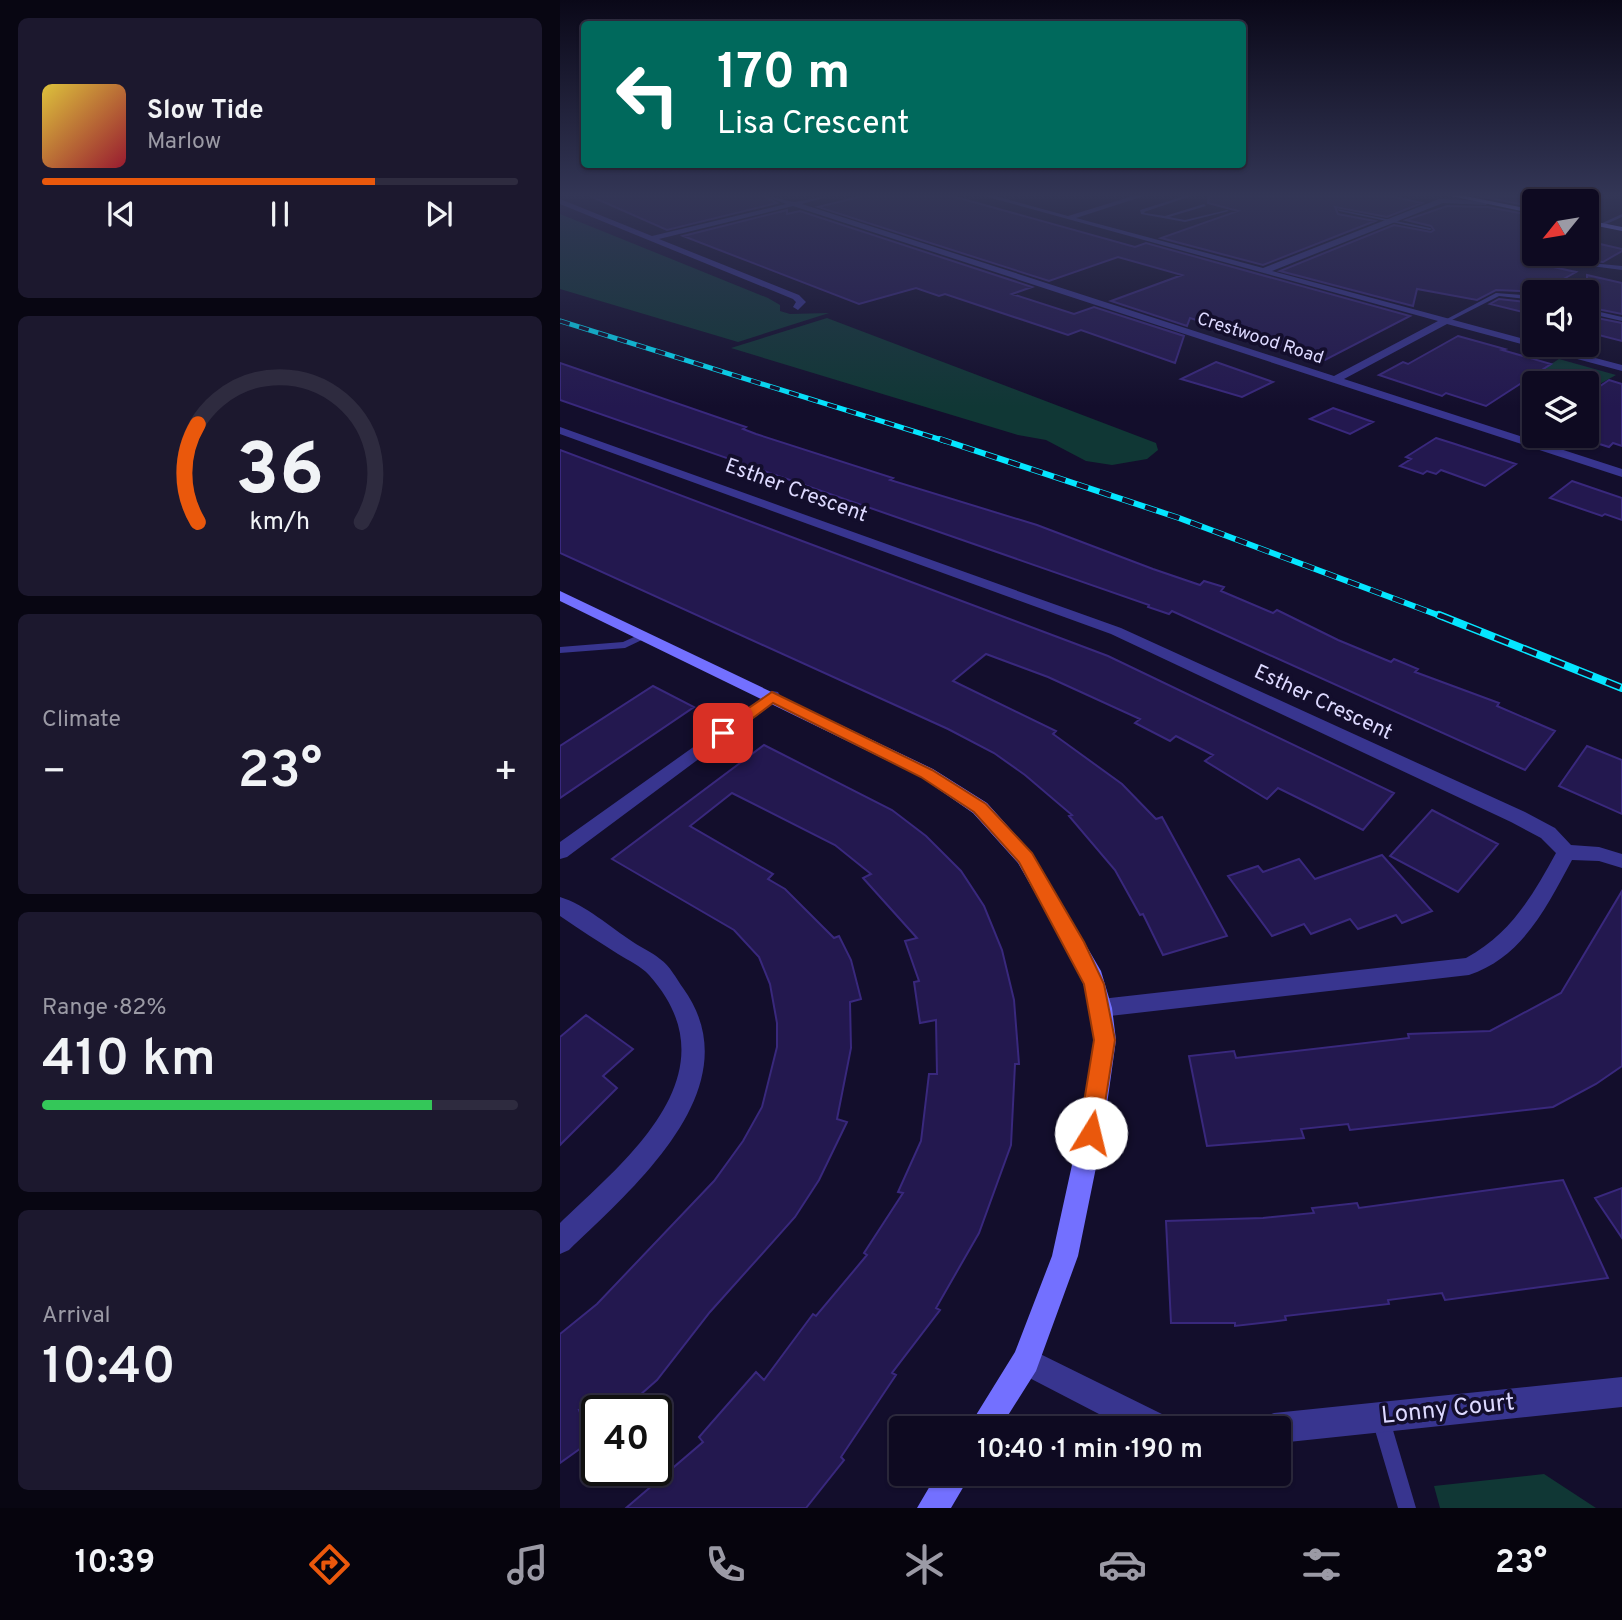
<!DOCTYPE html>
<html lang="en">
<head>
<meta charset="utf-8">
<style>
	:root { --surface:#0e0a21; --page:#1c182e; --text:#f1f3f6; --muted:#9b9aa5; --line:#2e2b3f; --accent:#ea580c }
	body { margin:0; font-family:Overpass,sans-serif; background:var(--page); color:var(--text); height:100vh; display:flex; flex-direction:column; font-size:26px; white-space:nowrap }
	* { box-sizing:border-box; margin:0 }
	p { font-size:23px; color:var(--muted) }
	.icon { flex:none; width:38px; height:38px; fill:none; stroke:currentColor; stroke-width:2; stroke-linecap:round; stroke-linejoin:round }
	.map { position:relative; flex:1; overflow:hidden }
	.details { display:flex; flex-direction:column; gap:18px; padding:18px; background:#080612; width:560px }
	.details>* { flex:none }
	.banner { position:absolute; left:21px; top:21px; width:665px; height:147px; border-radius:7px; box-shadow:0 2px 5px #0004,0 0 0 2px var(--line); background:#00695c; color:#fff; overflow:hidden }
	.needle { width:46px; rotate:240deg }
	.buttons { position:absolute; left:962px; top:189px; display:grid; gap:14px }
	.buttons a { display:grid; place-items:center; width:77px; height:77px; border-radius:7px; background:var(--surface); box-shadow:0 2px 5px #0004,0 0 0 2px var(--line); font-size:35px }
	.speed { position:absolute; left:21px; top:1395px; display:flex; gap:14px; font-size:35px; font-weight:700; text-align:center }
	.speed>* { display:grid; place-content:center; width:91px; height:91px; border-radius:50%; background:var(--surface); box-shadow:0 2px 5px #0004,0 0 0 2px var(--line); line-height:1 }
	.speed .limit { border:4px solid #111; border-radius:10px; background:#fff; color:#111 }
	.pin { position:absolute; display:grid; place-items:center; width:60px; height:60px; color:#fff; margin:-30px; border-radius:14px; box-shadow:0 4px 10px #0006 }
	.me { position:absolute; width:77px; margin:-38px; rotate:9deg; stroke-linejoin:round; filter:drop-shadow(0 0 5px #0008) }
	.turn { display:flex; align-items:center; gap:24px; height:147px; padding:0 21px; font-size:32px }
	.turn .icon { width:91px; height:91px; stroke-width:2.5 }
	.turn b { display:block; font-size:49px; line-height:60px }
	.big { font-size:52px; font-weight:600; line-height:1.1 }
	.details .widget { flex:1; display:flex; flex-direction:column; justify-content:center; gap:10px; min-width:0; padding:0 24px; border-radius:10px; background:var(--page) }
	.details .dial { align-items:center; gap:0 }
	.dial svg { height:182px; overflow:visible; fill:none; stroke:var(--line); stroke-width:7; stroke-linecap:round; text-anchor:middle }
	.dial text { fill:var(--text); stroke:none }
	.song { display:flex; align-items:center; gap:21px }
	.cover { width:84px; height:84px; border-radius:10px; background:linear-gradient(135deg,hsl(50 70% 55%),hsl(350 70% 35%)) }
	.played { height:7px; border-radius:4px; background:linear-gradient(90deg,var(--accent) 70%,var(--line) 70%) }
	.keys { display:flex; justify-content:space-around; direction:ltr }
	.heat { display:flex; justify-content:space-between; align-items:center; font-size:38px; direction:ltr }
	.charge { height:10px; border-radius:5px; background:linear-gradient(90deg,#34c759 82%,var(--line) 0) }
	.trip { position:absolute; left:329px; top:1416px; width:402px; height:70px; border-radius:7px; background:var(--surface); box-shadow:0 2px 5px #0004,0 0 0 2px var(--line); font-weight:600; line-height:70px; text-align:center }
	.dock { display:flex; height:112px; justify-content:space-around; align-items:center; background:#06040d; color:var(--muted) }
	.dock .icon { width:49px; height:49px }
	.dock .current { color:var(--accent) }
	.dock b { font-size:32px; color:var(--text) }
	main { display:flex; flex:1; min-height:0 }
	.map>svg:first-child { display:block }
	.green { fill:#103735 }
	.building { fill:#23184f; stroke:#39287d; stroke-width:2 }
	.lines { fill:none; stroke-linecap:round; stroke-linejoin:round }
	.lane { fill:#38358f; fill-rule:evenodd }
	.street { fill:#38358f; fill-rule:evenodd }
	.secondary { fill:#7370ff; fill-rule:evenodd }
	.rail-far2-casing { stroke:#05e6ff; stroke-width:5 }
	.rail-far1-casing { stroke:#05e6ff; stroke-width:6 }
	.rail-casing { stroke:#05e6ff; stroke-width:8 }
	.rail-far2 { stroke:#130e2c; stroke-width:3.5; stroke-dasharray:10; stroke-linecap:butt }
	.rail-far1 { stroke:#130e2c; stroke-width:4.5; stroke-dasharray:12; stroke-linecap:butt }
	.rail { stroke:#130e2c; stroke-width:5; stroke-dasharray:15; stroke-linecap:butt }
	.route { fill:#ea580c; stroke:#983908; stroke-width:2 }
	.labels { text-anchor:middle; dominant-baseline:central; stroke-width:7; stroke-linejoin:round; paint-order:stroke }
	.far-street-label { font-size:18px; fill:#ddd9ff; stroke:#130e2c }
	.street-label { font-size:21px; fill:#ddd9ff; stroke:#130e2c }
	.near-street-label { font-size:24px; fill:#ddd9ff; stroke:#130e2c }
</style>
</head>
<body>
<main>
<section class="details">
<div class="widget">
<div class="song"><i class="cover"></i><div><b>Slow Tide</b><p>Marlow</p></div></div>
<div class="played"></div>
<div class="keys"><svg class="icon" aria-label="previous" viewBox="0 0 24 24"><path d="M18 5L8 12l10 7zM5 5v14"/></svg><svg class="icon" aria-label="pause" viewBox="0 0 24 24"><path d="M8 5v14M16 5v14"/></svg><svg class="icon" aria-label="next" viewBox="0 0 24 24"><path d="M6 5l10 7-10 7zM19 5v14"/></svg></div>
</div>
<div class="widget dial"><svg viewBox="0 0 100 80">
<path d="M14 69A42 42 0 1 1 86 69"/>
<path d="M14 69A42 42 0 0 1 14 26" stroke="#ea580c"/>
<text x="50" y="56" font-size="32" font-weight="700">36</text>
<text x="50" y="72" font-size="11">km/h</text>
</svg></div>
<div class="widget"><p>Climate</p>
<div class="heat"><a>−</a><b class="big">23°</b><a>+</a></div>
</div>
<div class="widget"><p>Range · 82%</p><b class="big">410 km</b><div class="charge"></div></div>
<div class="widget"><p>Arrival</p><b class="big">10:40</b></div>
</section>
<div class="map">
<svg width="1062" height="1508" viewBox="0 0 1062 1508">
	<rect width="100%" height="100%" fill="#130e2c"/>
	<!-- green -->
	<path class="green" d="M 0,214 L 208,298 L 220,305 L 220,311 L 230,314 L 269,313 L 178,342 L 0,289 Z
		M 267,318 L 596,443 L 598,450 L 587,459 L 552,465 L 526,461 L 486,440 L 458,435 L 171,348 Z
		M 999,359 L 1056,375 L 1027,391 L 1027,383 L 975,385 L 963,382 Z
		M 984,1474 L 1036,1508 L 880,1508 L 874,1486 Z"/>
	<!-- building -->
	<path class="building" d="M 30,196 L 204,196 L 217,203 L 107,230 Z
		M 303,196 L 392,196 L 575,247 L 586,243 L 850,316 L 765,360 L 630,318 L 627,326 L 551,301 L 622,275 L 558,257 L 489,281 L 258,207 Z
		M 649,196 L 830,196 L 862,203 L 827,217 L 775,207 L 778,214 L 815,221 L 703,265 L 601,238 L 678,211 L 648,203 Z
		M 919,196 L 1021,196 L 1009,201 L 975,201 L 975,207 Z
		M 887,206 L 928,207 L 975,216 L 975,263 L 1016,272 L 980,292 L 936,290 L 917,300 L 857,289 L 853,306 L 720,271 L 834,225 L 871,232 L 874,230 L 871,226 L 846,220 Z
		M 227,210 L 227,214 L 240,211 L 472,287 L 452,294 L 514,314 L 534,307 L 624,336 L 615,363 L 521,330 L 508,335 L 385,294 L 379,296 L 356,288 L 299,304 L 123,236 Z
		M 1027,241 L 1062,249 L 1062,251 L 1043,262 L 1027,260 Z
		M 1027,275 L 1062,283 L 1062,314 L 1027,307 Z
		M 939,299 L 975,303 L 975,315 L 930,304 Z
		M 1027,316 L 1062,323 L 1062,341 L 1027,332 Z
		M 898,336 L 945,349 L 942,350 L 991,364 L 926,406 L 886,393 L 882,396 L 819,375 L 843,362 L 848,364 Z
		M 656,362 L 713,382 L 682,397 L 621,379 Z
		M 0,363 L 186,427 L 183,429 L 196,434 L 333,478 L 330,480 L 477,525 L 593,569 L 640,585 L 644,581 L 664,587 L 661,591 L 713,613 L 717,610 L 778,640 L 831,662 L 834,659 L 858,669 L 855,672 L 939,703 L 937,706 L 995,731 L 965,770 L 612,611 L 609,614 L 588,607 L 589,605 L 0,400 Z
		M 1049,380 L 1062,384 L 1062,446 L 1053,443 L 1049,447 L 1027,440 L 1027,395 Z
		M 773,408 L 813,422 L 790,434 L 750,419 Z
		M 876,438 L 895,444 L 956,464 L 925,486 L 881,470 L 876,474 L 867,471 L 863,474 L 840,466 L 851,459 L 846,457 Z
		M 0,450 L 548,656 L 834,793 L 803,830 L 718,788 L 707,799 L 645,761 L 653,755 L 616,736 L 610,741 L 575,723 L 580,719 L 488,677 L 426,654 L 393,681 L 496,731 L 493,734 L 562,784 L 596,819 L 602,817 L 667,936 L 603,955 L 583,914 L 580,915 L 555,870 L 509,816 L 512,815 L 465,775 L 434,753 L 388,729 L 0,553 Z
		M 1012,481 L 1062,498 L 1062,520 L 1045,514 L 1042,516 L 990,498 Z
		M 93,686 L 134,707 L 0,798 L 0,746 Z
		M 204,745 L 332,810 L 366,836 L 401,871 L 424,906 L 442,950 L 454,1000 L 459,1064 L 455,1064 L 451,1145 L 419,1233 L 376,1308 L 380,1310 L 332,1373 L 336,1375 L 281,1457 L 284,1460 L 246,1508 L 66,1508 L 143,1442 L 139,1437 L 196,1372 L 204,1380 L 253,1314 L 256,1316 L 307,1255 L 304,1253 L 343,1193 L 338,1192 L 361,1141 L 369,1074 L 377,1074 L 376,1020 L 360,1023 L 354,982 L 359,981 L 345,941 L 357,938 L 303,878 L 311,874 L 275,845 L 172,793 L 130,826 L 213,874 L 208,879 L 225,889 L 274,938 L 279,936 L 291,960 L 301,999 L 290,1002 L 291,1048 L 277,1119 L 287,1122 L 259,1180 L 235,1217 L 150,1312 L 97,1380 L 63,1410 L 19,1410 L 31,1441 L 0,1463 L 0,1334 L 37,1304 L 154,1181 L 183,1141 L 202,1107 L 217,1047 L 217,1023 L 210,984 L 199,957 L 174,930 L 52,859 Z
		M 1027,746 L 1062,760 L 1062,814 L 999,786 Z
		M 872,810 L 938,844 L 898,892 L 830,856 Z
		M 822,855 L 872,911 L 842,923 L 836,915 L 798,929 L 790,919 L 751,934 L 744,924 L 712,936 L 668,876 L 698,866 L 703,872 L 739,859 L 755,879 Z
		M 1062,891 L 1062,1066 L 1036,1084 L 993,1107 L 790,1130 L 788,1124 L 741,1129 L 744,1138 L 647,1146 L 629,1056 L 674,1051 L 676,1058 L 849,1038 L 848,1034 L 930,1031 L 1001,993 Z
		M 26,1015 L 73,1049 L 43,1076 L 57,1088 L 0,1145 L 0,1037 Z
		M 1003,1180 L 1048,1278 L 885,1300 L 882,1293 L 828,1300 L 829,1304 L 725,1316 L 726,1320 L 675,1326 L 675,1323 L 611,1323 L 606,1221 L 703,1218 L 754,1213 L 752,1208 L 797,1203 L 799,1208 Z
		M 1062,1188 L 1062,1238 L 1035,1198 Z"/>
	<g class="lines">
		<!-- lane -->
		<path class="lane" d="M 625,196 L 631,196 L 584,212 L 585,213 L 605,216 L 644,204 L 646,206 L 609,217 L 625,220 L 667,210 L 669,211 L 625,222 L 581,214 L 580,210 Z
			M 777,209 L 870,228 L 872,229 L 870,230 L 779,211 Z
			M 1062,214 L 1062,217 L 1042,226 L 1038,225 Z
			M 999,260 L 1062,266 L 1062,270 L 1001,262 Z
			M 936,293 L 975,296 L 975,300 L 939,296 L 888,322 L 883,321 Z
			M 1027,309 L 1062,317 L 1062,321 L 1027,313 Z
			M 85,632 L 90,635 L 88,637 L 65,648 L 0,653 L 0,647 L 63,642 Z
			M 821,1411 L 827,1414 L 830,1420 L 856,1508 L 838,1508 L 812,1420 L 815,1414 Z"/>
		<!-- street -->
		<path class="street" d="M 206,196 L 234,202 L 270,196 L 242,204 L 774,376 L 878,321 L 424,196 L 435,196 L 508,216 L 573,196 L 584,196 L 516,218 L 703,268 L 879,199 L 929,201 L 926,205 L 883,203 L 712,271 L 975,342 L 975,345 L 986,345 L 1062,365 L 1062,371 L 887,324 L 784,379 L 1062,469 L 1062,477 L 233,206 L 99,239 L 239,295 L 246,302 L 238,310 L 233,307 L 236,302 L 233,299 L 0,204 L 0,199 L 92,236 L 226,204 Z
			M 0,427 L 561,628 L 965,812 L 995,828 L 1011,845 L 1039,847 L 1062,854 L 1062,868 L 1039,861 L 1012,860 C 987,906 963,957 909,975 L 541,1017 L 533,1015 L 530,1008 L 533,1001 L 541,999 L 906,958 C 950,934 972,897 996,853 L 981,838 L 951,822 L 551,634 L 0,434 Z
			M 212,691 L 218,692 L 220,696 L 218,700 L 7,857 L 0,859 L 0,842 Z
			M 0,897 C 26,905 50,927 73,942 C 82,948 92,952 100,959 C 110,966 116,978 123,988 C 194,1086 74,1187 9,1250 L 0,1254 L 0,1223 C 68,1158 176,1072 89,975 C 81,966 69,961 58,954 C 39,942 19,929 0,916 Z
			M 466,1347 L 608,1417 L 612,1428 L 566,1428 L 456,1371 L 452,1361 L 456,1351 Z
			M 1062,1377 L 1062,1407 L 719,1443 L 719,1428 L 699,1428 L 703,1417 L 714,1413 Z"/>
		<!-- secondary -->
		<path class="secondary" d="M 891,196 L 905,196 L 975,210 L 975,214 Z
			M 1027,220 L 1062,227 L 1062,231 L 1027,224 Z
			M 0,591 L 373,769 L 427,803 L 472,853 L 541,971 L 552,1008 L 556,1040 L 543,1133 L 518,1256 L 476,1371 L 440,1428 L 408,1428 L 455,1352 L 492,1256 L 519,1133 L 534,1040 L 530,1008 L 520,972 L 458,863 L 413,813 L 361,777 L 0,601 Z
			M 377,1474 L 411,1474 L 391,1508 L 357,1508 Z"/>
		<!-- rail-far2 casing -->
		<g class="rail-far2-casing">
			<path id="rail-far2" d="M 0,321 L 385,441"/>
		</g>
		<!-- rail-far1 casing -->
		<g class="rail-far1-casing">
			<path id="rail-far1" d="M 380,439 L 619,518 L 883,617"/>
		</g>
		<!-- rail casing -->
		<g class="rail-casing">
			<path id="rail" d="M 879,615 L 1062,688"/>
		</g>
		<!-- rail-far2 -->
		<use href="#rail-far2" class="rail-far2"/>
		<!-- rail-far1 -->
		<use href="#rail-far1" class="rail-far1"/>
		<!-- rail -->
		<use href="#rail" class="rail"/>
	</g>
	<!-- sky -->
	<linearGradient id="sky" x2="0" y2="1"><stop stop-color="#0a0818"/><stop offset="0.48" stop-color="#333656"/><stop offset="1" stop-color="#333656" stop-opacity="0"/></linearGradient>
	<rect width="1062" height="407" fill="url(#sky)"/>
	<!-- route -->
	<path class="route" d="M 212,692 L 372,770 L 426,804 L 472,853 L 524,942 L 544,984 L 555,1040 L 539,1141 L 531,1144 L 523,1141 L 519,1133 L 534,1040 L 524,984 L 459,862 L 414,812 L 361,777 L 213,703 L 169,736 L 158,736 L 158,729 Z"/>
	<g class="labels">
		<!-- far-street labels -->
		<g class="far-street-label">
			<text transform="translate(700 339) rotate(18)">Crestwood Road</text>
		</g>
		<!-- street labels -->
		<g class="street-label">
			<text transform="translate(236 491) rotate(20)">Esther Crescent</text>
			<text transform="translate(763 703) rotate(25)">Esther Crescent</text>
		</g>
		<!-- near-street labels -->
		<g class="near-street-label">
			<text transform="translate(888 1410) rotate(-6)">Lonny Court</text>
		</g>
	</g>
</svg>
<div class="buttons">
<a><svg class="needle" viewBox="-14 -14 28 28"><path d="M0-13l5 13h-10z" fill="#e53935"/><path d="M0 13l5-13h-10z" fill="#9b9aa5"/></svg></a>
<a><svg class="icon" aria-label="sound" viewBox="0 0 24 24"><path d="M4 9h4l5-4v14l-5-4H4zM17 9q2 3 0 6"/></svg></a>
<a><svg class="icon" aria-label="layers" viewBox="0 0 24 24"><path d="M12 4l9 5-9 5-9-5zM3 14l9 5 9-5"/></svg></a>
</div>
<div class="speed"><div class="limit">40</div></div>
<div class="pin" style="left:163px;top:733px;background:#d93025"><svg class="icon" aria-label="arrive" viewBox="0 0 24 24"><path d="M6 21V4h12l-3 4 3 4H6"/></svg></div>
<svg class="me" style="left:531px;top:1133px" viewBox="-20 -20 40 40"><circle r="19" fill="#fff"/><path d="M0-13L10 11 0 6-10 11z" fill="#ea580c"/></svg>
<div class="trip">10:40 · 1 min · 190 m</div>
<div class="banner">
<div class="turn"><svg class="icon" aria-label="left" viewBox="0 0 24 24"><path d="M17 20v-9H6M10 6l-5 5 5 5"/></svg><div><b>170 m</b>Lisa Crescent</div></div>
</div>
</div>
</main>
<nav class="dock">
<b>10:39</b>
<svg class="icon current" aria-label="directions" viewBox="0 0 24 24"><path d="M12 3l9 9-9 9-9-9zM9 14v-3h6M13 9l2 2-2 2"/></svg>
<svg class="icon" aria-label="music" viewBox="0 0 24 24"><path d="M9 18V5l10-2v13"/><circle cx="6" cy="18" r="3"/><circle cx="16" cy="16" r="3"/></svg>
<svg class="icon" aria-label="phone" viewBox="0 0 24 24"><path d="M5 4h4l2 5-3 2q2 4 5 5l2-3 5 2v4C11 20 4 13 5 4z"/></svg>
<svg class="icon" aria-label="climate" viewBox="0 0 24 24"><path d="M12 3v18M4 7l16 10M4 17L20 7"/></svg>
<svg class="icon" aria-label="car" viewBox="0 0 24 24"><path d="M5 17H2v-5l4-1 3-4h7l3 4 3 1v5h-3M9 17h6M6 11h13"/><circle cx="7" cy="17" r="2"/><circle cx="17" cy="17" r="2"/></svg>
<svg class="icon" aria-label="filters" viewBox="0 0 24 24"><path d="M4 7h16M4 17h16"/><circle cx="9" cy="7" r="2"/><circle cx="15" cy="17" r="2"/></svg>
<b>23°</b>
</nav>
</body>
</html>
